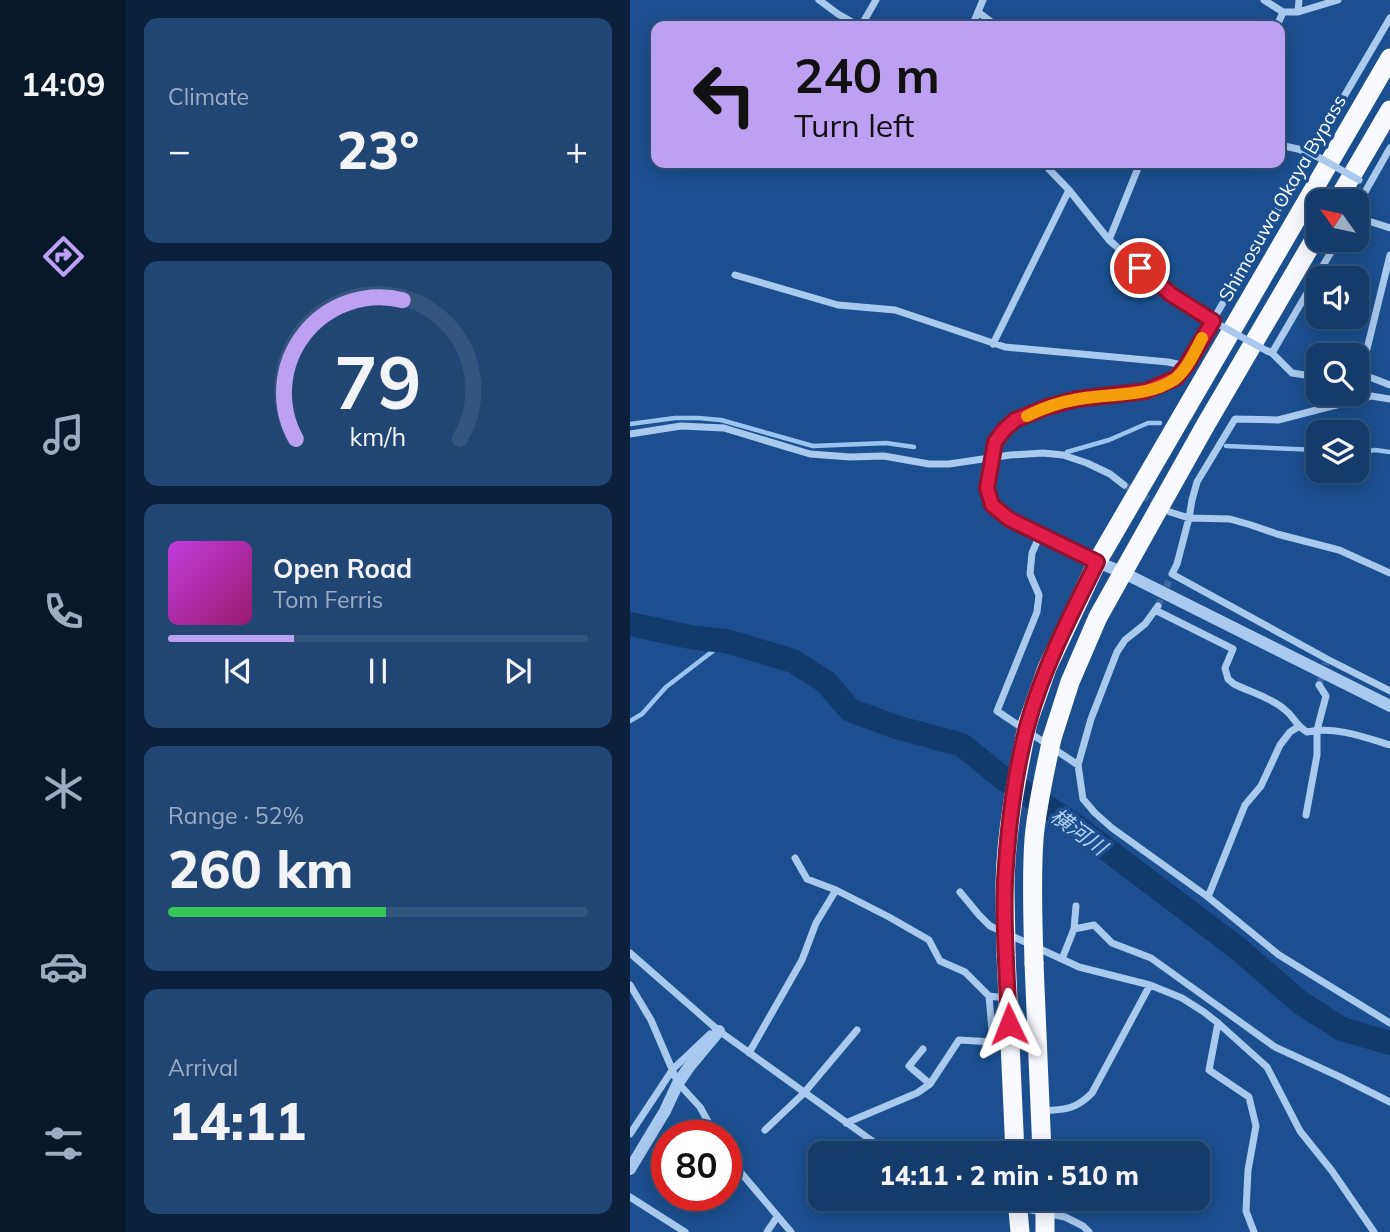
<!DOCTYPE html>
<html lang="en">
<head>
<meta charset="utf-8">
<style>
	:root { --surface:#143b6b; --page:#214673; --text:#f1f3f6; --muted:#9dadc1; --line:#33557e; --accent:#bca0f2 }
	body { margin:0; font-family:Mulish,"Noto Sans JP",sans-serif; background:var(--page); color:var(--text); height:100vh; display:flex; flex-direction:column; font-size:26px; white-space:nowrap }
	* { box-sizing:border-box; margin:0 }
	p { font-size:23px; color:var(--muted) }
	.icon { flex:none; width:38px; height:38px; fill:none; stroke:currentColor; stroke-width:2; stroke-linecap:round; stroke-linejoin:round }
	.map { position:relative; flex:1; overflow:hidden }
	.side { display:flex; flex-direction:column; gap:18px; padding:18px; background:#0b203b; width:504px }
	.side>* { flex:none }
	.top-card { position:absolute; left:21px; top:21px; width:634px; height:147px; border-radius:14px; box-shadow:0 4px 18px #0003,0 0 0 2px var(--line); background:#bca0f2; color:#111; overflow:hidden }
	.needle { width:46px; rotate:303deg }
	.fabs { position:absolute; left:676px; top:189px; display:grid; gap:14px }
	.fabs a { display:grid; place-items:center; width:63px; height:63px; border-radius:14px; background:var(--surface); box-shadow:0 4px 18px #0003,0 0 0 2px var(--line); font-size:35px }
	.speed { position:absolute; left:21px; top:1120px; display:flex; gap:14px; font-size:35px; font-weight:700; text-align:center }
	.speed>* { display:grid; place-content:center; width:91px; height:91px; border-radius:50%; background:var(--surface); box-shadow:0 4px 18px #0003,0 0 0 2px var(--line); line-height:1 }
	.speed .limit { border:10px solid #d22; background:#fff; color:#111 }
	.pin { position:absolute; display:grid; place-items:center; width:60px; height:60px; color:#fff; margin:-30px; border:4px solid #fff; border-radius:50%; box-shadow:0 2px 7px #0007 }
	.me { position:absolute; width:77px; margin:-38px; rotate:358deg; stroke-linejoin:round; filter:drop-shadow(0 0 5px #0008) }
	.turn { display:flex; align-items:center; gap:24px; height:147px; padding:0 28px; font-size:32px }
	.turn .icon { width:91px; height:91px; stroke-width:2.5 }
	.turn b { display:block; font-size:49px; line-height:60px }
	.big { font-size:52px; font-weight:800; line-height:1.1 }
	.side .widget { flex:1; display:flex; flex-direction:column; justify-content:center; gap:10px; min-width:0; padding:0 24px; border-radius:14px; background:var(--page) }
	.side .dial { align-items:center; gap:0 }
	.dial svg { height:182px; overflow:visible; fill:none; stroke:var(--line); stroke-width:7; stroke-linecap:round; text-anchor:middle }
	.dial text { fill:var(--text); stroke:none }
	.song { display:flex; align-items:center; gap:21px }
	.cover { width:84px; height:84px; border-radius:10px; background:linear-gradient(135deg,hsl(290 70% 55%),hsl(320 70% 35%)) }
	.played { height:7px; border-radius:4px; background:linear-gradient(90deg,var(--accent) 30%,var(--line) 30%) }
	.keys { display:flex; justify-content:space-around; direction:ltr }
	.heat { display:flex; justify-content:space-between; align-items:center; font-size:38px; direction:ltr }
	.charge { height:10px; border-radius:5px; background:linear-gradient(90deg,#34c759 52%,var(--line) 0) }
	.trip { position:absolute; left:178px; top:1141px; width:402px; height:70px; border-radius:14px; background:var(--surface); box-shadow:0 4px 18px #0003,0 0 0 2px var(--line); font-weight:800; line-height:70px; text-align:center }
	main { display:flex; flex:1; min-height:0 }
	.dock { display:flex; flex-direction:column; width:126px; justify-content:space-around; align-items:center; background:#08182b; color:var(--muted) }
	.dock .icon { width:49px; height:49px }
	.dock .on { color:var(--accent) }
	.dock b { font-size:32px; color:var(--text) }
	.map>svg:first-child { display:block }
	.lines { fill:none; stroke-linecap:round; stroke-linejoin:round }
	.stream { stroke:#9cc4f0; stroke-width:4.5 }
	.river { stroke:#123a6d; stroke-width:24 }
	.minor-tunnel { stroke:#3d69a0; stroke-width:7; stroke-dasharray:7 3.5; stroke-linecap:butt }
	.minor { stroke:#a9c9ee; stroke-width:7 }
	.tertiary { stroke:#a9c9ee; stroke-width:12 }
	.trunk { stroke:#f8faff; stroke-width:19 }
	.minor-bridge { stroke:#a9c9ee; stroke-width:7 }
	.trunk-bridge { stroke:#f8faff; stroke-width:19 }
	.route-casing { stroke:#92132f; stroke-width:18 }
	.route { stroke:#e11d48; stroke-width:12 }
	.slow { stroke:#f59e0b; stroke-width:12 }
	.labels { text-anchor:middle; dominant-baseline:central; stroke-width:7; stroke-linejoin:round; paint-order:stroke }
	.street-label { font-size:19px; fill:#fff; stroke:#1b4f8f }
	.water-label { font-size:21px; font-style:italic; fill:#b5d3f5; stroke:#1b4f8f }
</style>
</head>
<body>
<main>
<nav class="dock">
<b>14:09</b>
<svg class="icon on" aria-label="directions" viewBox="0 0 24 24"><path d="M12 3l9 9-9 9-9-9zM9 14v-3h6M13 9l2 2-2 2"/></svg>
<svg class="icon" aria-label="music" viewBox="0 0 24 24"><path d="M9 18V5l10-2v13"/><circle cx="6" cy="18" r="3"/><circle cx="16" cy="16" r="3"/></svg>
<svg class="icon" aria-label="phone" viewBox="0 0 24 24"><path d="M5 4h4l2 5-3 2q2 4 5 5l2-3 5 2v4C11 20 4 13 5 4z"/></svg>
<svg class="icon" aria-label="climate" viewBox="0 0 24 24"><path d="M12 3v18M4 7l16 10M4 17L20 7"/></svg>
<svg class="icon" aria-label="car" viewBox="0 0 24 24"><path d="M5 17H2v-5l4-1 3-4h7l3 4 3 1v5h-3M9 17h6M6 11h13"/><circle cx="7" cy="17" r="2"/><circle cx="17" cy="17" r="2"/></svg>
<svg class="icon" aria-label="filters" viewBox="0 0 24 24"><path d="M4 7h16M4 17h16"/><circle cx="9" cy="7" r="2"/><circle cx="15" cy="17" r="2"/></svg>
</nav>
<section class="side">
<div class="widget"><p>Climate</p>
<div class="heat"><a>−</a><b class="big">23°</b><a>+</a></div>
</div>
<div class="widget dial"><svg viewBox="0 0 100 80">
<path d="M14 69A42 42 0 1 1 86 69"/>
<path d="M14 69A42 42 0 0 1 61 8" stroke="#bca0f2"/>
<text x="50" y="56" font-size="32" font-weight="700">79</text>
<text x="50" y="72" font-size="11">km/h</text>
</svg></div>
<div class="widget">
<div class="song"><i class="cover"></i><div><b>Open Road</b><p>Tom Ferris</p></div></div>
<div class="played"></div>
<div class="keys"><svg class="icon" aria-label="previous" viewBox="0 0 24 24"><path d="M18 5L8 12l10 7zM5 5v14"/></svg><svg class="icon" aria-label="pause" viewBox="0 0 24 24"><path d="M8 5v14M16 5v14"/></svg><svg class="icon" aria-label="next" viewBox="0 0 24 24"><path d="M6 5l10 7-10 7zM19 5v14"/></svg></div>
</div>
<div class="widget"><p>Range · 52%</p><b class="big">260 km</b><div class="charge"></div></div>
<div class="widget"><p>Arrival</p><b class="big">14:11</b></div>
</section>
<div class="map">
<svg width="760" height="1232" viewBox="0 0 760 1232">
	<rect width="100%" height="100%" fill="#1b4f8f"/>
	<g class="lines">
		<!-- stream -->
		<path class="stream" d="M 0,424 L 45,418 L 68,418 L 91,420 L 183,446 L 256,443 L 284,447
			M 596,446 L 688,450
			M 437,452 L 479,440 L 518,423 L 530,423
			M 726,453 L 745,450 L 760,452
			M 0,721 L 12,714 L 36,687 L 96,641"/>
		<!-- river -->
		<path class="river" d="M 0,624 L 65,638 L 96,641 L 163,661 L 196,682 L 220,710 L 266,727 L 332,745 L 374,779 L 446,826 L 606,947 L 671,1003 L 712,1029 L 760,1043"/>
		<!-- minor-tunnel -->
		<path class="minor-tunnel" d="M 494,485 L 530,506
			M 528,606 L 539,581
			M 689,685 L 696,663"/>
		<!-- minor -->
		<path class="minor" d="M 189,0 L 208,14 L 229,26
			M 634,0 L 653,12 L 668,12 L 708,0
			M 348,12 L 367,26
			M 668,12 L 669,0
			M 231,26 L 246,0
			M 342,26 L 353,0
			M 647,26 L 653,12
			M 649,145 L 668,149 L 690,158
			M 413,163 L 439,190 L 479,240 L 542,295 L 585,322
			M 726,208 L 760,148
			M 726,217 L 760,228
			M 479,240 L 510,163
			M 105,275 L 208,305 L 265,310 L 375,347 L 538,362 L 556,366
			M 363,344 L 439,190
			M 638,351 L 642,353 L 662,373 L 688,377
			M 642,353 L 708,240
			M 726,369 L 732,365 L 736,353 L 760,255
			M 726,377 L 742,378 L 760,385
			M 760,399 L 741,396 L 648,420 L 605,419 L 567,482 L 562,500 L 559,518 L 547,564 L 542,574 L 697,659 L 760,691
			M 0,434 L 51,426 L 94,428 L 180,454 L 220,457 L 254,456 L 299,464 L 319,464 L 380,455 L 413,453 L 433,455 L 457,463 L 480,474 L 494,485
			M 540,512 L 559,518 L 600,519 L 621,525 L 647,534 L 709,550 L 760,573
			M 410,535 L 402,553 L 400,574 L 409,595 L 407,612 L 367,711 L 448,765
			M 466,562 L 379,519 L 362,505 L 357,488 L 361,459 L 365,442 L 374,430 L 385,420 L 417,407 L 447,399 L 516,391 L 546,378 L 556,366 L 760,18
			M 528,606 L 515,624 L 495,640 L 487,652 L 461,719 L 448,765 L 453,799 L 465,813 L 482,828 L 578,897 L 649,955 L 760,1023
			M 525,610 L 603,649 L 595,668 L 598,679 L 604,684 C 620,692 640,697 654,709 C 665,717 664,724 677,732 C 704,726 734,737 760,745
			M 676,815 L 687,755 L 687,730 L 696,696 L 689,685
			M 165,858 L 177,879 L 206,890 L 259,917 L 299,940 L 310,961 L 335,972 L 359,996
			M 330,892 L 349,915 L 360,926 L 449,967 L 520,985 L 552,998 L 574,1012 L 588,1023 L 637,1067 L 670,1131 L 702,1171 L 744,1232
			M 578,897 L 615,805 L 631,786 L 650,745 L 660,732 L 668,727
			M 444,929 L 464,925 L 482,943 L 521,958 L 645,1047 L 708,1076 L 760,1102
			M 0,953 L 89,1031 L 259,1153
			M 432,959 L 444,929 L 446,906
			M 0,985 L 21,1020 L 48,1083 L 70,1107 L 86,1136
			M 588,1023 L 579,1070 L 619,1097 L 626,1126 L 618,1170 L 616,1211 L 624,1232
			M 119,1053 L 172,960 L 186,923 L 206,890
			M 300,1084 L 329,1040 L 363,1042 L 359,996 L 376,998
			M 412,1111 C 436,1109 445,1110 462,1093 L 520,985
			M 216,1123 L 287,1093 L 300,1084 L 279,1066 L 293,1049
			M 135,1130 L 174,1093 L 227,1030
			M 0,1134 L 43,1069 L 80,1034
			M 96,1155 L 161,1232
			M 0,1197 L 55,1232
			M 352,1199 L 372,1207 L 387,1207 L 435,1217 L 453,1226 L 459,1232
			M 137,1232 L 147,1217"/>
		<!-- tertiary -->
		<path class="tertiary" d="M 467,562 L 492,572 L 760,706
			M 0,1169 L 35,1111 L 48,1083 L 59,1067 L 89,1031"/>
		<!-- trunk -->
		<path class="trunk" d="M 707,201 L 760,110
			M 398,722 L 417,668 L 467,562 L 760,58
			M 422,738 L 440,682 L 468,617 L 575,426 L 688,233
			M 376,955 L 385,1153
			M 404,963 L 412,1153
			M 387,1199 L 390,1232
			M 415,1199 L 415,1232"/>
		<!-- minor-bridge -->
		<path class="minor-bridge" d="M 690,158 L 729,180
			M 588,324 L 637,351"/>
		<!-- trunk-bridge -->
		<path class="trunk-bridge" d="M 376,955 C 376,931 375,908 375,884 C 376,830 387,775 398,722
			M 404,963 C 403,921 401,880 404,839 C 407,805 415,771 422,738"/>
	</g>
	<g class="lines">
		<!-- route casing -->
		<g class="route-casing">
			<path id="route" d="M 379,1024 C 377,976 373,928 375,880 C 378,828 384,774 398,723 C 414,666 441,614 467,562 L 379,519 L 362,505 L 357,488 L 365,442 L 374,430 L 385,420 L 417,407 L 447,399 L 516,391 L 546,378 L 556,366 L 583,321 L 542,295 L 510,268"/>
		</g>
		<!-- route -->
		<use href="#route" class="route"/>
		<!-- slow -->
		<path class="slow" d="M 397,416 C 413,408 430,402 449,399 C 481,393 517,398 545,379 C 557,370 565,351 572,338"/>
	</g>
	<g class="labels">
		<!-- street labels -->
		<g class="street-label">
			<text transform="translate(652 198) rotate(-60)">Shimosuwa Okaya Bypass</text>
		</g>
		<!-- water labels -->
		<g class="water-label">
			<text transform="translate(449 831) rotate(36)">横河川</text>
		</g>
	</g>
</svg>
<div class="fabs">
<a><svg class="needle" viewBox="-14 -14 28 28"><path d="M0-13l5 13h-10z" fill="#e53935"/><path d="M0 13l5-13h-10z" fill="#9dadc1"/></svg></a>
<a><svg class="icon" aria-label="sound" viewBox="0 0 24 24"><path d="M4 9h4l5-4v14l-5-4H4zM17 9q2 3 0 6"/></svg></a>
<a><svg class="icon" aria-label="search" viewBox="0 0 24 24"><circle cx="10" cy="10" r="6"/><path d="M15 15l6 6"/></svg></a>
<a><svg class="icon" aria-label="layers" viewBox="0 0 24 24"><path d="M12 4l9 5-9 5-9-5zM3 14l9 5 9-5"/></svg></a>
</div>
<div class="speed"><div class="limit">80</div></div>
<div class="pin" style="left:510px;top:268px;background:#d93025"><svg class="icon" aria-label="arrive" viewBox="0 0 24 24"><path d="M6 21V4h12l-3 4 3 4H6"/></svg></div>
<svg class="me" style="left:379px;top:1024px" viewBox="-20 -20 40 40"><path d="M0-17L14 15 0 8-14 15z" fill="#e11d48" stroke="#fff" stroke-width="4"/></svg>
<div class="trip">14:11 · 2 min · 510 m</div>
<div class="top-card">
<div class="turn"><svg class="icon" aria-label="left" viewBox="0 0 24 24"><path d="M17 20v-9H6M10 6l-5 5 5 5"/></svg><div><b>240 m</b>Turn left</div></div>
</div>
</div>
</main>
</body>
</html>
